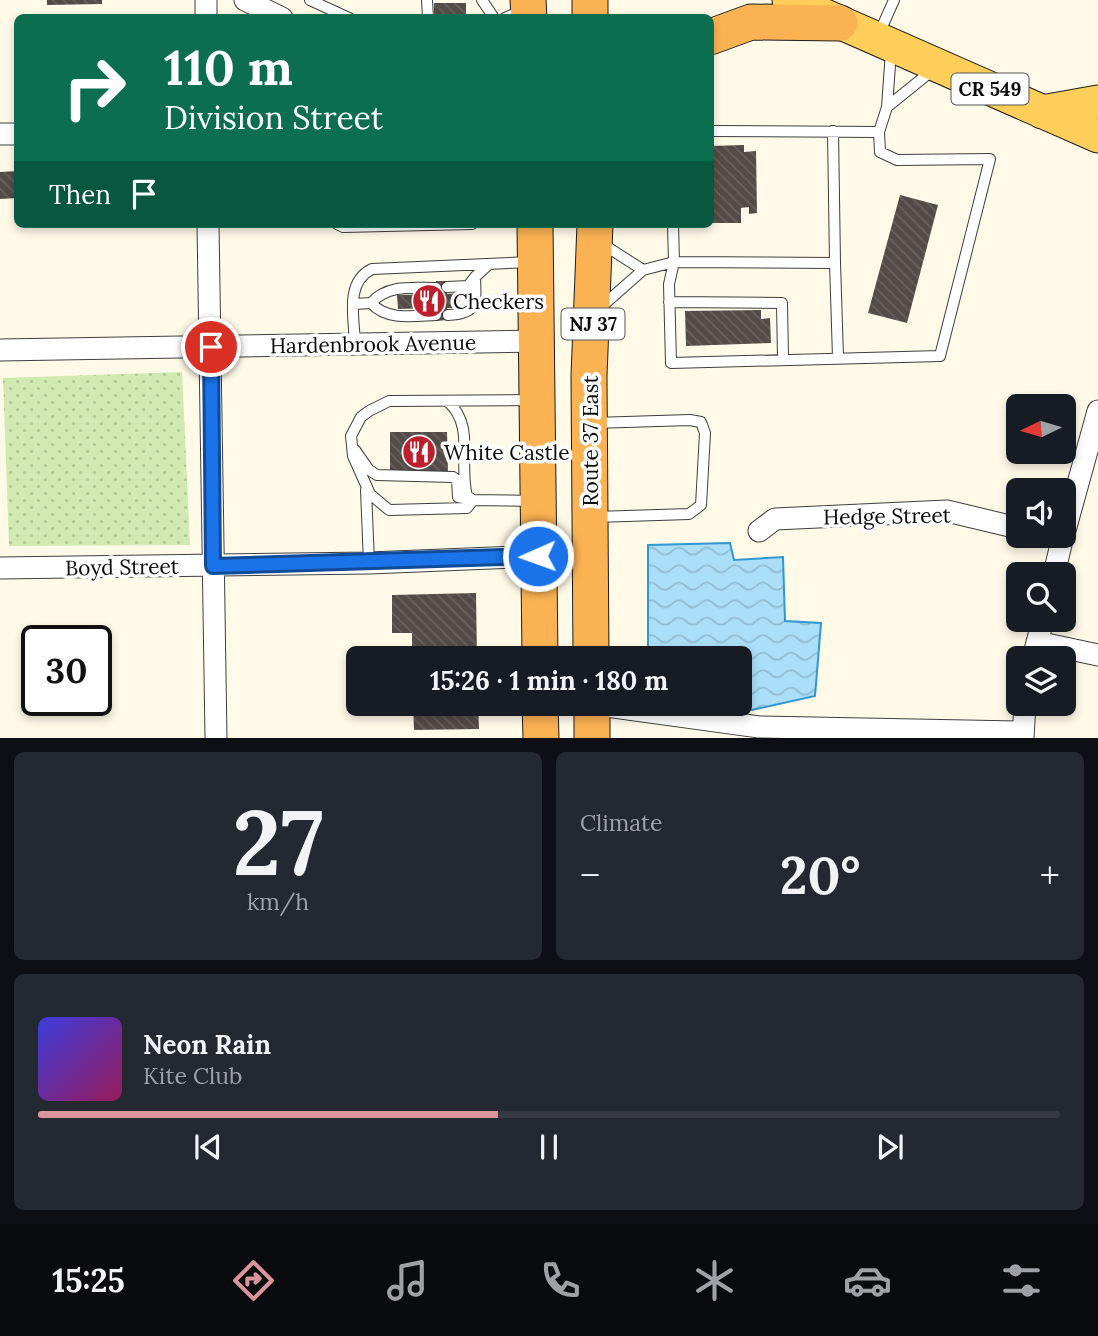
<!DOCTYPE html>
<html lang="en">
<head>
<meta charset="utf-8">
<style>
	:root { --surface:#171b24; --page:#242831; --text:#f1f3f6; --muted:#9ea1a6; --line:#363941; --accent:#da949c }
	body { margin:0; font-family:Lora,serif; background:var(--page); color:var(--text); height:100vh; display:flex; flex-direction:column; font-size:26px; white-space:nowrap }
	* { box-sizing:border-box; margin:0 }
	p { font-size:23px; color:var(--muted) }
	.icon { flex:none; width:38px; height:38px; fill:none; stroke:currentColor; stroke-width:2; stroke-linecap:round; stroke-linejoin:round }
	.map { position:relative; height:738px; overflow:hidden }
	.sheet { display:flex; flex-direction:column; gap:14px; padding:14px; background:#0d0f14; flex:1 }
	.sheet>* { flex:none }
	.banner { position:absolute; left:14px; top:14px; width:700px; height:214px; border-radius:10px; box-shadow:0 4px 10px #0003; background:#0b6e4f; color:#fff; overflow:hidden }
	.needle { width:46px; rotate:265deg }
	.controls { position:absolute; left:1006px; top:394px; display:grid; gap:14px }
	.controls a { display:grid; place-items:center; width:70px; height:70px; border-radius:10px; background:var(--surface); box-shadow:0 4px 10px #0003; font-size:35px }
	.speed { position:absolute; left:21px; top:625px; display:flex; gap:14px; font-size:35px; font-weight:700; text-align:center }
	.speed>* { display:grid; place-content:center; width:91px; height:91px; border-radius:50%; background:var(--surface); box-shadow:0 4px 10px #0003; line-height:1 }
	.speed .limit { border:4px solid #111; border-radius:10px; background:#fff; color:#111 }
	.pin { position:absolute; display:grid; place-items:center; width:60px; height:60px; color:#fff; margin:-30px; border:4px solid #fff; border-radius:50%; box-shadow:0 2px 7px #0007 }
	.me { position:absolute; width:77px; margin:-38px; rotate:268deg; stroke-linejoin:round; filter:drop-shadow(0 0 5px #0008) }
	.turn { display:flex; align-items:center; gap:24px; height:147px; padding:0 35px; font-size:32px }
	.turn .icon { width:91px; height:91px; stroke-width:2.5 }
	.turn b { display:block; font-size:49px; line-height:60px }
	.then { display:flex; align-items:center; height:66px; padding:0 35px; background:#0003; gap:14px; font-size:26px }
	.big { font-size:52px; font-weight:700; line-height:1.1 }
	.sheet .card { flex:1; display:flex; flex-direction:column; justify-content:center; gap:10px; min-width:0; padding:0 24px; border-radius:10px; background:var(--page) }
	.sheet .dial { align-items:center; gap:0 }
	.dial b { font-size:91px; line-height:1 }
	.song { display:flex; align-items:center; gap:21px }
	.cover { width:84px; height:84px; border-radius:10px; background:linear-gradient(135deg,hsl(240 70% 55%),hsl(330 70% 35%)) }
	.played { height:7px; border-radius:4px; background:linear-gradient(90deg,var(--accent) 45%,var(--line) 45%) }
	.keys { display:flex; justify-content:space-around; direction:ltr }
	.heat { display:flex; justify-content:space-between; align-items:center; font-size:38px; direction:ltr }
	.sheet .tiles { flex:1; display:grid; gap:14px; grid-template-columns:1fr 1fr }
	.card:last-child { grid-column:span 2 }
	.trip { position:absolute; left:346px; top:646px; width:406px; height:70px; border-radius:10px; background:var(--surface); box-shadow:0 4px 10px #0003; font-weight:700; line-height:70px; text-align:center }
	.tabs { display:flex; height:112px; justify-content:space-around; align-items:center; background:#090b0e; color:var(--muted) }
	.tabs .icon { width:49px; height:49px }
	.tabs .selected { color:var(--accent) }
	.tabs b { font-size:32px; color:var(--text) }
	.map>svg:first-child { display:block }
	.grass { fill:url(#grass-dots) }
	.water { fill:url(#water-waves); stroke:#3097d1; stroke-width:2 }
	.building { fill:url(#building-back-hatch) }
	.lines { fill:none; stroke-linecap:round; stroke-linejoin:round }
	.service-casing { stroke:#3e3e3e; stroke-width:12 }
	.minor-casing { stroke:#3e3e3e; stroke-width:23 }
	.primary-casing { stroke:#1c1c1c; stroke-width:35 }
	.trunk-casing { stroke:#1c1c1c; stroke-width:37 }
	.service { stroke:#fff; stroke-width:10 }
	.minor { stroke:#fff; stroke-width:21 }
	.primary { stroke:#fdcf5a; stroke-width:33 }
	.trunk { stroke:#fbb253; stroke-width:35 }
	.route-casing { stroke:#114b97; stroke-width:18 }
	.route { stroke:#1a73e8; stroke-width:12 }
	.labels { text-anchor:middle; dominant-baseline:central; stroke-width:7; stroke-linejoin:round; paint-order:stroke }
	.shield { fill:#fff; stroke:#545454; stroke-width:2 }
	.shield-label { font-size:19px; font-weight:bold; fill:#0b0b0b }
	.poi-label { font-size:21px; fill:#0b0b0b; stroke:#fff; text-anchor:start }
	.street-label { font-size:21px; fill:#0b0b0b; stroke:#fff }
</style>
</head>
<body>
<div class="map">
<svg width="1098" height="738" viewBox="0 0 1098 738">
	<defs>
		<pattern id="grass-dots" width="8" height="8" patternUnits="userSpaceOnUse" patternTransform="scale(1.75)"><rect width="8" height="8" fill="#d1eab1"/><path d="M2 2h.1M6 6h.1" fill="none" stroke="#b2c797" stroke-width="1.8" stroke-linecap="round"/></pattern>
		<pattern id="water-waves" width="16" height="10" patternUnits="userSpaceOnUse" patternTransform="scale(1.75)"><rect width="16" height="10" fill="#abdef8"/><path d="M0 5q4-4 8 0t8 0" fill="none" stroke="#92bdd3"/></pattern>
		<pattern id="building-back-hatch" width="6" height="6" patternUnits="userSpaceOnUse" patternTransform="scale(1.75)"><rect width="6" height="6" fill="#534b47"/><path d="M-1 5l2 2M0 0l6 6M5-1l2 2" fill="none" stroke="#67605d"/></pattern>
	</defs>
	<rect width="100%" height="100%" fill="#fffae8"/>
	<!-- grass -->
	<path class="grass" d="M 182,372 L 190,545 L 9,546 L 3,378 Z"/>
	<!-- water -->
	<path class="water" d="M 730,543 L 734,560 L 783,557 L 785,621 L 821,623 L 815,696 L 752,710 L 733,704 L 740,704 L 740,658 L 648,658 L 648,545 Z"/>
	<!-- building -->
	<path class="building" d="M 47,0 L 102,0 L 102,4 L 47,5 Z
		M 434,3 L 466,3 L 466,18 L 434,18 Z
		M 744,145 L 744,152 L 756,151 L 757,213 L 749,214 L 749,207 L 741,208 L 741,223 L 710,223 L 710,146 Z
		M 18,171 L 18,198 L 0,199 L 0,172 Z
		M 900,195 L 938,205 L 907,323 L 868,313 Z
		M 436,281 L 447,281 L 447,294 L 459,293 L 460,308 L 447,308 L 448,320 L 436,321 L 436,308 L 398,309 L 397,295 L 436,294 Z
		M 761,310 L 761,319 L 770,318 L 771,343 L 686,346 L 685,311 Z
		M 390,432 L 447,432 L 448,472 L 390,473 Z
		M 476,593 L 477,658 L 412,658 L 412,633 L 392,633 L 392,595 Z
		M 413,704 L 478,704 L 479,729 L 414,730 Z"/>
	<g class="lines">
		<!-- service casing -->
		<g class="service-casing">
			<path id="service" d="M 310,0 L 349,18
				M 427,0 L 428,18
				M 482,0 L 494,18
				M 505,18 L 523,10
				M 878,36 L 894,0
				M 887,107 L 934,69
				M 710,131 L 879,132
				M 337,224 L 343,227 L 472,224
				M 673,224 L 674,262 L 835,263 L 833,131
				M 601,243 L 643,270
				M 835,263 L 838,357
				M 447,287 L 468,286 L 475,277
				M 669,302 L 782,303 L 783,359
				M 371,303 C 388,284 413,288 436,288
				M 354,304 L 371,303 C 387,321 414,316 436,315
				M 600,308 L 643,270 L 674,262 L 669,284 L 671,363 L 940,356 L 990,159 L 897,160 L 880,152 L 879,132 L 887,107 L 891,51
				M 448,315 C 478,314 476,303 475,277 L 489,264
				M 355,343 C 354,317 345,282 372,269 L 530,262
				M 533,400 L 389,401 L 369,411 L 361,417 L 351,436 L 353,456 L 370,494 L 389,510 L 467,508 L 473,500 L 535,501
				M 447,401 C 476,425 458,464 467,496 L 473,500
				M 593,423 L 690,420 L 701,422 L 705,433 L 701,505 L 689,514 L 595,517
				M 355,450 L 369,470 L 377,475 L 453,477 L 457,480 L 458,497 L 473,500
				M 366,490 L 369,563"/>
		</g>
		<!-- minor casing -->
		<g class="minor-casing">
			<path id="minor" d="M 245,0 L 282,18
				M 206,18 L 206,0
				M 0,134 L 18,134
				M 208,224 L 216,738
				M 0,350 L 536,341
				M 759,531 L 775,519 L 947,511 L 1018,528
				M 1064,534 L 1098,411
				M 0,568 L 369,563 L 538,556
				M 1054,574 L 1063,536
				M 1037,642 L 1098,655
				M 1033,658 L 1043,620
				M 592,704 L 759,727 L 1023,732
				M 1023,738 L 1025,704"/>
		</g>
		<!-- primary casing -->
		<g class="primary-casing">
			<path id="primary" d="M 789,0 L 1098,136
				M 1042,112 L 1098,102"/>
		</g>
		<!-- trunk casing -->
		<g class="trunk-casing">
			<path id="trunk" d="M 528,0 L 529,18
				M 590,0 L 590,18
				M 710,37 L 751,22 L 840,23
				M 535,224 L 540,658
				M 591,658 L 589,376 L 595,224
				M 540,704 L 541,738
				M 592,704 L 592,738"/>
		</g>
		<!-- service -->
		<use href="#service" class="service"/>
		<!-- minor -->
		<use href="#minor" class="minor"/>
		<!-- primary -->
		<use href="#primary" class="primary"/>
		<!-- trunk -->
		<use href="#trunk" class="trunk"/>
	</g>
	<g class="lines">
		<!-- route casing -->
		<g class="route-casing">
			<path id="route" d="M 211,347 L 213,566 L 538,556"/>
		</g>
		<!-- route -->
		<use href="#route" class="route"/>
	</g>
	<!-- icons -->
	<defs>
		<g id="restaurant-disc" transform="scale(1.75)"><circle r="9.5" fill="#be1f2d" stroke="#fff"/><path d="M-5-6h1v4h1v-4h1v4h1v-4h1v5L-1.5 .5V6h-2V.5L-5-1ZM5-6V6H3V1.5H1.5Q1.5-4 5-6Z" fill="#fff"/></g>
	</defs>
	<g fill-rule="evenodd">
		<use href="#restaurant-disc" x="429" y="301"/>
		<use href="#restaurant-disc" x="419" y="452"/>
	</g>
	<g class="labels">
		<!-- shield labels -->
		<g class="shield">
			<rect x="951.5" y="73.5" width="77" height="31" rx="5"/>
			<rect x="561.5" y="308.5" width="63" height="31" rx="5"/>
		</g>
		<g class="shield-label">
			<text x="990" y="89">CR 549</text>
			<text x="593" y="324">NJ 37</text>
		</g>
		<!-- poi labels -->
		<g class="poi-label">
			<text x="453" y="301">Checkers</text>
			<text x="444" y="452">White Castle</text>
		</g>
		<!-- street labels -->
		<g class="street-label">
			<text transform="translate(373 344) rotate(-1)">Hardenbrook Avenue</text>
			<text transform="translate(590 441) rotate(-90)">Route 37 East</text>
			<text transform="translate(887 516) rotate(-1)">Hedge Street</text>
			<text transform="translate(122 567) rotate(-1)">Boyd Street</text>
		</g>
	</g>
</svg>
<div class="controls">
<a><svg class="needle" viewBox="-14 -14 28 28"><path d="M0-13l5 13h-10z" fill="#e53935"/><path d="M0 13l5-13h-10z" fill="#9ea1a6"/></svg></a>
<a><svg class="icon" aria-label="sound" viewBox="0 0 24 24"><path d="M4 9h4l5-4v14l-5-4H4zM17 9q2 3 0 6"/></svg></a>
<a><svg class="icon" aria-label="search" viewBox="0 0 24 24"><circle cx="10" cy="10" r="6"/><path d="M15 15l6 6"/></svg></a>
<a><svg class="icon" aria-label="layers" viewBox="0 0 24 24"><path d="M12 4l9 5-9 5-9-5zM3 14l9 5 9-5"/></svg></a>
</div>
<div class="speed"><div class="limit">30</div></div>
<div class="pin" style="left:211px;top:347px;background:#d93025"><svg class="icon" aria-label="arrive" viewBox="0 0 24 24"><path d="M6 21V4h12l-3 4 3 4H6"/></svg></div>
<svg class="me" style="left:538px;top:556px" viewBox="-20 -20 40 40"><circle r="17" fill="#1a73e8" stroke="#fff" stroke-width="3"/><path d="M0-11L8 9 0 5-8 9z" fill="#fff"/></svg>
<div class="trip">15:26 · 1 min · 180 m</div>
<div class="banner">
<div class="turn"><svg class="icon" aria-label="right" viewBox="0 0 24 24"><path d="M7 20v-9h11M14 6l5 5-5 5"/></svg><div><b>110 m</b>Division Street</div></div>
<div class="then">Then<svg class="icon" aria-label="arrive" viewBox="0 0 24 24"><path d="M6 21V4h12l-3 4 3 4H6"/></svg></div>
</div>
</div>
<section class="sheet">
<div class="tiles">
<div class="card dial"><b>27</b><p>km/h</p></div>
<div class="card"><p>Climate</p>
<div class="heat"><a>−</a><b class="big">20°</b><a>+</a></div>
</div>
<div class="card">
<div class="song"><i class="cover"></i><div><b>Neon Rain</b><p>Kite Club</p></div></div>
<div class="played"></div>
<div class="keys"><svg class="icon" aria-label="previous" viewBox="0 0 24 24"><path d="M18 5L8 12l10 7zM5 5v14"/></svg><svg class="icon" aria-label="pause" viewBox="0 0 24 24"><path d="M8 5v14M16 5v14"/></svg><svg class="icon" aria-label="next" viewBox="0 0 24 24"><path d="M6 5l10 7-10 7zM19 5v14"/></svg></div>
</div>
</div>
</section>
<nav class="tabs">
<b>15:25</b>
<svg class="icon selected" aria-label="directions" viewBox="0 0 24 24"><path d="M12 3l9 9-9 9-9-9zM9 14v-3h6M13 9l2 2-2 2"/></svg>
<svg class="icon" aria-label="music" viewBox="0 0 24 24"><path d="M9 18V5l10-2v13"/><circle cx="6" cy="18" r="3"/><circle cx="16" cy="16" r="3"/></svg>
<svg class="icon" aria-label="phone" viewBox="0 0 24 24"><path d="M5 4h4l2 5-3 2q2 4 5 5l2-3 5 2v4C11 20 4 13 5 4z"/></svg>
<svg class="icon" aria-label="climate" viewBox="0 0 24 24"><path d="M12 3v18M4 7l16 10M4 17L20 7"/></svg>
<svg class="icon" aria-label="car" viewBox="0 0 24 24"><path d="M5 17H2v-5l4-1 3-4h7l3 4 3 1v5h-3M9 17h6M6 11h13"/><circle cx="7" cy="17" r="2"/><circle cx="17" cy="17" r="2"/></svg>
<svg class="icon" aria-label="filters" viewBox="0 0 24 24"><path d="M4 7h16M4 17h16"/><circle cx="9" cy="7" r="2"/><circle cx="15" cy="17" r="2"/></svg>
</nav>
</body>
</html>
